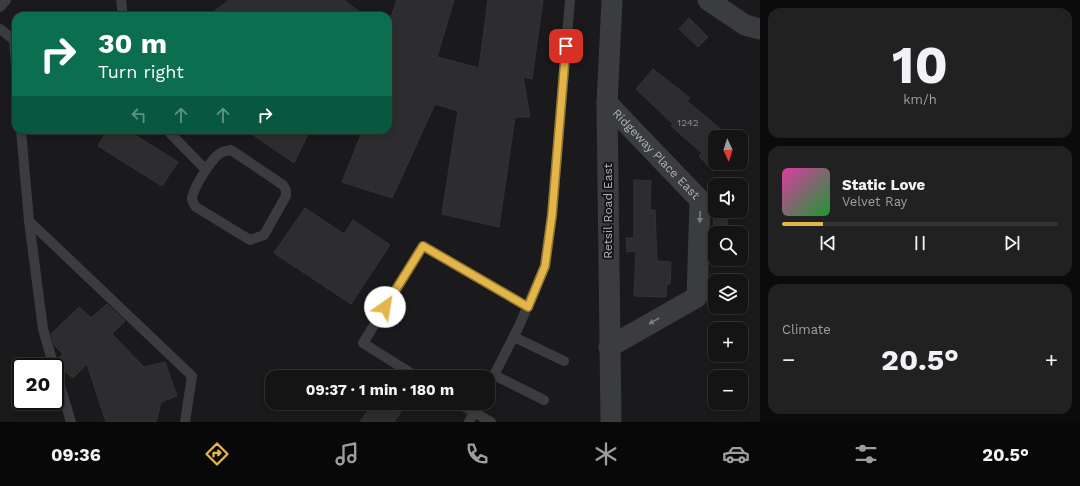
<!DOCTYPE html>
<html lang="en">
<head>
<meta charset="utf-8">
<style>
	:root { --surface:#141415; --page:#212122; --text:#f1f3f6; --muted:#9d9ea0; --line:#333334; --accent:#e4b649 }
	body { margin:0; font-family:"Work Sans",sans-serif; background:var(--page); color:var(--text); height:100vh; display:flex; flex-direction:column; font-size:15px; white-space:nowrap }
	* { box-sizing:border-box; margin:0 }
	p { font-size:13px; color:var(--muted) }
	.icon { flex:none; width:22px; height:22px; fill:none; stroke:currentColor; stroke-width:2; stroke-linecap:round; stroke-linejoin:round }
	.map { position:relative; flex:1; overflow:hidden }
	.details { display:flex; flex-direction:column; gap:8px; padding:8px; background:#0b0b0c; width:320px }
	.details>* { flex:none }
	.hud { position:absolute; left:12px; top:12px; width:380px; height:122px; border-radius:12px; box-shadow:0 2px 6px #0003,0 0 0 1px var(--line); background:#0b6e4f; color:#fff; overflow:hidden }
	.needle { width:26px; rotate:176deg }
	.tools { position:absolute; left:708px; top:130px; display:grid; gap:8px }
	.tools a { display:grid; place-items:center; width:40px; height:40px; border-radius:8px; background:var(--surface); box-shadow:0 2px 6px #0003,0 0 0 1px var(--line); font-size:20px }
	.speed { position:absolute; left:12px; top:358px; display:flex; gap:8px; font-size:20px; font-weight:700; text-align:center }
	.speed>* { display:grid; place-content:center; width:52px; height:52px; border-radius:50%; background:var(--surface); box-shadow:0 2px 6px #0003,0 0 0 1px var(--line); line-height:1 }
	.speed .limit { border:2px solid #111; border-radius:6px; background:#fff; color:#111 }
	.pin { position:absolute; display:grid; place-items:center; width:34px; height:34px; color:#fff; margin:-17px; border-radius:8px; box-shadow:0 2px 6px #0006 }
	.me { position:absolute; width:44px; margin:-22px; rotate:32deg; stroke-linejoin:round; filter:drop-shadow(0 0 3px #0008) }
	.turn { display:flex; align-items:center; gap:14px; height:84px; padding:0 20px; font-size:18px }
	.turn .icon { width:52px; height:52px; stroke-width:2.5 }
	.turn b { display:block; font-size:28px; line-height:34px }
	.lanes { display:flex; align-items:center; height:38px; padding:0 20px; background:#0003; justify-content:center; gap:20px; direction:ltr }
	.lanes .off { opacity:.35 }
	.big { font-size:30px; font-weight:700; line-height:1.1 }
	.details .card { flex:1; display:flex; flex-direction:column; justify-content:center; gap:6px; min-width:0; padding:0 14px; border-radius:12px; background:var(--page) }
	.details .dial { align-items:center; gap:0 }
	.dial b { font-size:52px; line-height:1 }
	.song { display:flex; align-items:center; gap:12px }
	.cover { width:48px; height:48px; border-radius:6px; background:linear-gradient(135deg,hsl(320 70% 55%),hsl(130 70% 35%)) }
	.played { height:4px; border-radius:2px; background:linear-gradient(90deg,var(--accent) 15%,var(--line) 15%) }
	.keys { display:flex; justify-content:space-around; direction:ltr }
	.heat { display:flex; justify-content:space-between; align-items:center; font-size:22px; direction:ltr }
	.trip { position:absolute; left:265px; top:370px; width:230px; height:40px; border-radius:12px; background:var(--surface); box-shadow:0 2px 6px #0003,0 0 0 1px var(--line); font-weight:700; line-height:40px; text-align:center }
	.dock { display:flex; height:64px; justify-content:space-around; align-items:center; background:#080808; color:var(--muted) }
	.dock .icon { width:28px; height:28px }
	.dock .selected { color:var(--accent) }
	.dock b { font-size:18px; color:var(--text) }
	main { display:flex; flex:1; min-height:0 }
	.map>svg:first-child { display:block }
	.building { fill:#2d2d2f; stroke:#343437 }
	.lines { fill:none; stroke-linecap:round; stroke-linejoin:round }
	.lane { stroke:#3b3c40; stroke-width:10 }
	.street { stroke:#3b3c40; stroke-width:21 }
	.oneway { fill:#7a7c83 }
	.route-casing { stroke:#94762f; stroke-width:10 }
	.route { stroke:#e4b649; stroke-width:7 }
	.labels { text-anchor:middle; dominant-baseline:central; stroke-width:4; stroke-linejoin:round; paint-order:stroke }
	.number-label { font-size:10px; fill:#8c8f96 }
	.street-label { font-size:12px; fill:#adb1ba; stroke:#151517 }
</style>
</head>
<body>
<main>
<div class="map">
<svg width="760" height="422" viewBox="0 0 760 422">
	<rect width="100%" height="100%" fill="#1a1a1c"/>
	<!-- building -->
	<path class="building" d="M 229,0 L 344,0 L 365,16 L 208,16 Z
		M 397,0 L 454,0 L 437,57 L 479,68 L 488,0 L 543,0 L 532,79 L 523,77 L 530,117 L 515,117 L 499,227 L 442,214 L 458,111 L 435,104 L 392,198 L 342,182 L 363,130 L 388,130 L 388,25 Z
		M 689,18 L 708,37 L 698,47 L 679,29 Z
		M 653,69 L 690,98 L 687,101 L 730,137 L 715,137 L 715,163 L 721,163 L 713,171 L 699,156 L 702,153 L 671,126 L 673,124 L 636,89 Z
		M 107,130 L 127,130 L 178,162 L 162,186 L 98,146 Z
		M 246,130 L 310,130 L 294,163 Z
		M 634,180 L 651,181 L 650,210 L 655,210 L 657,261 L 671,262 L 670,284 L 667,284 L 666,297 L 634,296 L 636,251 L 627,252 L 626,238 L 634,238 Z
		M 305,208 L 344,234 L 353,220 L 390,245 L 351,304 L 274,253 Z
		M 713,211 L 727,211 L 728,233 L 714,233 Z
		M 107,304 L 125,321 L 112,334 L 144,367 L 165,362 L 177,396 L 161,402 L 156,422 L 106,422 L 87,364 L 73,378 L 62,369 L 60,366 L 58,359 L 63,354 L 54,345 L 51,334 L 79,307 L 91,318 Z
		M 373,403 L 391,403 L 402,410 L 394,422 L 360,422 Z"/>
	<g class="lines">
		<!-- lane -->
		<path class="lane" d="M 121,0 L 123,16
			M 0,7 L 6,0
			M 0,29 L 14,40 L 16,66
			M 21,130 L 29,221 L 43,329 L 54,367
			M 167,130 L 206,170
			M 231,150 L 283,185 L 286,190 L 286,196 L 264,235 L 250,240 L 196,207 C 194,204 192,202 192,198 C 194,187 210,161 219,154 C 223,151 226,151 231,150 Z
			M 29,221 L 192,376 L 185,422
			M 514,337 L 564,361
			M 55,369 L 71,422
			M 494,375 L 544,400
			M 417,377 L 363,343 L 423,246 L 528,307
			M 488,387 L 519,326 L 545,266 L 552,215 L 570,0
			M 458,403 L 491,422
			M 469,422 L 479,403"/>
		<!-- street -->
		<g class="street">
			<path d="M 708,0 L 745,25 L 760,29"/>
			<path id="s1" d="M 607,103 L 700,200 L 697,297 L 609,347"/>
			<path d="M 611,422 L 607,103 L 612,0"/>
		</g>
	</g>
	<!-- one-way arrows -->
	<defs><path id="oneway-solid" d="M-6-.8H1V-3.2L6.5 0L1 3.2V.8H-6Z"/></defs>
	<g class="oneway">
		<use href="#oneway-solid" transform="translate(700 217) rotate(92)"/>
		<use href="#oneway-solid" transform="translate(654 321) rotate(150)"/>
	</g>
	<g class="lines">
		<!-- route casing -->
		<g class="route-casing">
			<path id="route" d="M 385,307 L 423,246 L 528,307 L 545,266 L 552,215 L 566,46"/>
		</g>
		<!-- route -->
		<use href="#route" class="route"/>
	</g>
	<g class="labels">
		<!-- number labels -->
		<g class="number-label">
			<text x="688" y="122">1242</text>
		</g>
		<!-- street labels -->
		<g class="street-label">
			<text stroke="none"><textPath href="#s1" startOffset="71">Ridgeway Place East</textPath></text>
			<text transform="translate(608 211) rotate(-90)">Retsil Road East</text>
		</g>
	</g>
</svg>
<div class="tools">
<a><svg class="needle" viewBox="-14 -14 28 28"><path d="M0-13l5 13h-10z" fill="#e53935"/><path d="M0 13l5-13h-10z" fill="#9d9ea0"/></svg></a>
<a><svg class="icon" aria-label="sound" viewBox="0 0 24 24"><path d="M4 9h4l5-4v14l-5-4H4zM17 9q2 3 0 6"/></svg></a>
<a><svg class="icon" aria-label="search" viewBox="0 0 24 24"><circle cx="10" cy="10" r="6"/><path d="M15 15l6 6"/></svg></a>
<a><svg class="icon" aria-label="layers" viewBox="0 0 24 24"><path d="M12 4l9 5-9 5-9-5zM3 14l9 5 9-5"/></svg></a>
<a>+</a>
<a>−</a>
</div>
<div class="speed"><div class="limit">20</div></div>
<div class="pin" style="left:566px;top:46px;background:#d93025"><svg class="icon" aria-label="arrive" viewBox="0 0 24 24"><path d="M6 21V4h12l-3 4 3 4H6"/></svg></div>
<svg class="me" style="left:385px;top:307px" viewBox="-20 -20 40 40"><circle r="19" fill="#fff"/><path d="M0-13L10 11 0 6-10 11z" fill="#e4b649"/></svg>
<div class="trip">09:37 · 1 min · 180 m</div>
<div class="hud">
<div class="turn"><svg class="icon" aria-label="right" viewBox="0 0 24 24"><path d="M7 20v-9h11M14 6l5 5-5 5"/></svg><div><b>30 m</b>Turn right</div></div>
<div class="lanes"><svg class="icon off" aria-label="left" viewBox="0 0 24 24"><path d="M17 20v-9H6M10 6l-5 5 5 5"/></svg><svg class="icon off" aria-label="ahead" viewBox="0 0 24 24"><path d="M12 20V5M6 11l6-6 6 6"/></svg><svg class="icon off" aria-label="ahead" viewBox="0 0 24 24"><path d="M12 20V5M6 11l6-6 6 6"/></svg><svg class="icon" aria-label="right" viewBox="0 0 24 24"><path d="M7 20v-9h11M14 6l5 5-5 5"/></svg></div>
</div>
</div>
<section class="details">
<div class="card dial"><b>10</b><p>km/h</p></div>
<div class="card">
<div class="song"><i class="cover"></i><div><b>Static Love</b><p>Velvet Ray</p></div></div>
<div class="played"></div>
<div class="keys"><svg class="icon" aria-label="previous" viewBox="0 0 24 24"><path d="M18 5L8 12l10 7zM5 5v14"/></svg><svg class="icon" aria-label="pause" viewBox="0 0 24 24"><path d="M8 5v14M16 5v14"/></svg><svg class="icon" aria-label="next" viewBox="0 0 24 24"><path d="M6 5l10 7-10 7zM19 5v14"/></svg></div>
</div>
<div class="card"><p>Climate</p>
<div class="heat"><a>−</a><b class="big">20.5°</b><a>+</a></div>
</div>
</section>
</main>
<nav class="dock">
<b>09:36</b>
<svg class="icon selected" aria-label="directions" viewBox="0 0 24 24"><path d="M12 3l9 9-9 9-9-9zM9 14v-3h6M13 9l2 2-2 2"/></svg>
<svg class="icon" aria-label="music" viewBox="0 0 24 24"><path d="M9 18V5l10-2v13"/><circle cx="6" cy="18" r="3"/><circle cx="16" cy="16" r="3"/></svg>
<svg class="icon" aria-label="phone" viewBox="0 0 24 24"><path d="M5 4h4l2 5-3 2q2 4 5 5l2-3 5 2v4C11 20 4 13 5 4z"/></svg>
<svg class="icon" aria-label="climate" viewBox="0 0 24 24"><path d="M12 3v18M4 7l16 10M4 17L20 7"/></svg>
<svg class="icon" aria-label="car" viewBox="0 0 24 24"><path d="M5 17H2v-5l4-1 3-4h7l3 4 3 1v5h-3M9 17h6M6 11h13"/><circle cx="7" cy="17" r="2"/><circle cx="17" cy="17" r="2"/></svg>
<svg class="icon" aria-label="filters" viewBox="0 0 24 24"><path d="M4 7h16M4 17h16"/><circle cx="9" cy="7" r="2"/><circle cx="15" cy="17" r="2"/></svg>
<b>20.5°</b>
</nav>
</body>
</html>
